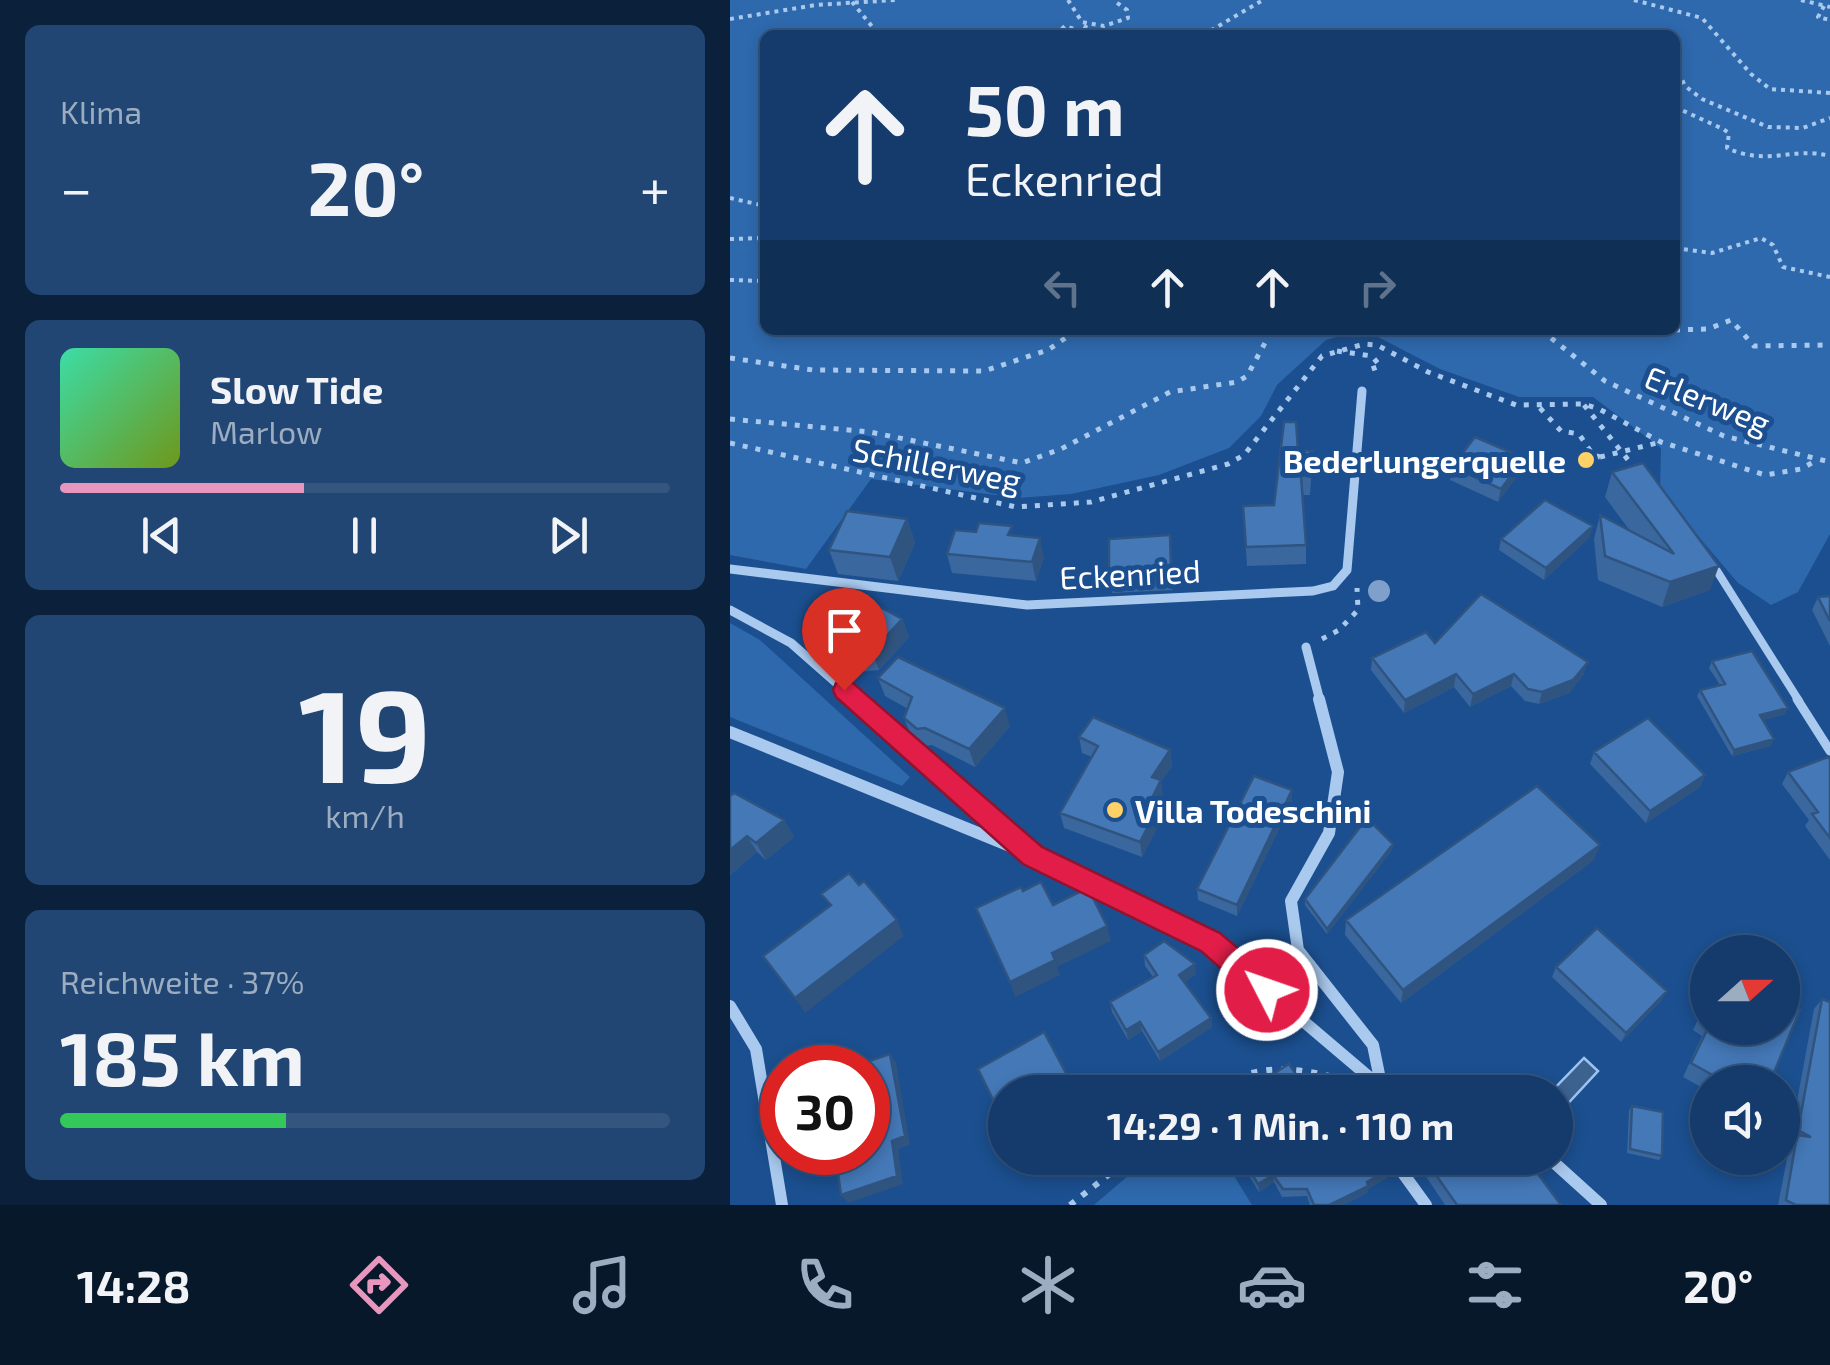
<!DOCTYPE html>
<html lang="de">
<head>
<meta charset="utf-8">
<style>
	:root { --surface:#143b6b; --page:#214673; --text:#f1f3f6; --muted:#9dadc1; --line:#33557e; --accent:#e797bd }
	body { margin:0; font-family:"Exo 2",sans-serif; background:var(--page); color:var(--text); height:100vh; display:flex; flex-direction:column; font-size:38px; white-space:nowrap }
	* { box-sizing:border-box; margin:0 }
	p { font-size:32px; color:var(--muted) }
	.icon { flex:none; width:55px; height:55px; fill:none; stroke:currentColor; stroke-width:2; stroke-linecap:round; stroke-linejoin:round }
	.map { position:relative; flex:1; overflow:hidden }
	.sheet { display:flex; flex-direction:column; gap:25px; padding:25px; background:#0b203b; width:730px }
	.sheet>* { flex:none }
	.hud { position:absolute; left:30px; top:30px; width:920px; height:305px; border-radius:15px; box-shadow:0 5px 15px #0003,0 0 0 2px var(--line); background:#143b6b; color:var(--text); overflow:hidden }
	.needle { width:65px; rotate:69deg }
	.tools { position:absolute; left:960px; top:935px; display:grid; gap:20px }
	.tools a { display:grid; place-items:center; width:110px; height:110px; border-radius:50%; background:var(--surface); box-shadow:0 5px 15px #0003,0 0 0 2px var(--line); font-size:50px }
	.speed { position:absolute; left:30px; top:1045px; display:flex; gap:20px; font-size:50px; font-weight:700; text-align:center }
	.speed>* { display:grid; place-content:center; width:130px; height:130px; border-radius:50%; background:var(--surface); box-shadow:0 5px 15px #0003,0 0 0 2px var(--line); line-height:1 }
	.speed .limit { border:15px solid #d22; background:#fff; color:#111 }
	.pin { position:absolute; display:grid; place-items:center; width:85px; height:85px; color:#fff; margin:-102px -42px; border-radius:50% 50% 50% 0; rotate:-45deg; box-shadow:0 0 10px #0007 }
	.pin .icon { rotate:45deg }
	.me { position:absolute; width:110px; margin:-55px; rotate:311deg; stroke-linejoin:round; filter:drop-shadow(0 0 8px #0008) }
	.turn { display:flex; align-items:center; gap:35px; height:210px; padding:0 40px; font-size:45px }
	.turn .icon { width:130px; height:130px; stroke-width:2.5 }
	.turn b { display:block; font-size:70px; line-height:85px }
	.lanes { display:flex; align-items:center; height:95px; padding:0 40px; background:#0003; justify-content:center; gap:50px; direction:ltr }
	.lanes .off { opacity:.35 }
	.big { font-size:75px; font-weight:700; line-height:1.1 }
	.sheet .card { flex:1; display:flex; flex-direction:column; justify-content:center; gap:15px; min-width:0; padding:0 35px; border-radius:15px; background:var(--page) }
	.sheet .dial { align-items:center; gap:0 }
	.dial b { font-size:130px; line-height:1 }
	.song { display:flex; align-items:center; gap:30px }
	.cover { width:120px; height:120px; border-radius:15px; background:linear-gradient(135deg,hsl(160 70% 55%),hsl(80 70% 35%)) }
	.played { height:10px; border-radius:5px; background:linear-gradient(90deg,var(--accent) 40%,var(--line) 40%) }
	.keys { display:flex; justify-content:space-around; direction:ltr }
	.heat { display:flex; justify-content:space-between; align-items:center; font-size:55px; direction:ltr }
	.charge { height:15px; border-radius:8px; background:linear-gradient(90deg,#34c759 37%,var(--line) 0) }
	.trip { position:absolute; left:258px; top:1075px; width:585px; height:100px; border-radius:50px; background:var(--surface); box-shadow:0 5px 15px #0003,0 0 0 2px var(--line); font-weight:700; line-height:100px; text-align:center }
	.tab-bar { display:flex; height:160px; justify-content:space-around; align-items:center; background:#08182b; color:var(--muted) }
	.tab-bar .icon { width:70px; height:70px }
	.tab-bar .current { color:var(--accent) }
	.tab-bar b { font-size:45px; color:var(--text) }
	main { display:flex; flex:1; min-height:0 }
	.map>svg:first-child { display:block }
	.green { fill:#2e69ad; fill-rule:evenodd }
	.water { fill:#3c6290; stroke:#9cc4f0; stroke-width:2.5 }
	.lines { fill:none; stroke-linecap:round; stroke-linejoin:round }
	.path-far2 { stroke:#a9c9ee; stroke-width:4; stroke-dasharray:4 5; stroke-linecap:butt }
	.path-far1 { stroke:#a9c9ee; stroke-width:5; stroke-dasharray:5 8; stroke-linecap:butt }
	.path { stroke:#a9c9ee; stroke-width:6; stroke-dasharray:6 9; stroke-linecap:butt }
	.lane-far1 { stroke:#a9c9ee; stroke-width:8 }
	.lane { stroke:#a9c9ee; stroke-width:9 }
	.street-far1 { stroke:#a9c9ee; stroke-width:9 }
	.street { stroke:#a9c9ee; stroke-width:12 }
	.path-bridge { stroke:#a9c9ee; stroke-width:5; stroke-dasharray:5 8; stroke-linecap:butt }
	.tree { fill:#7ea0ca }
	.wall { fill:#3a679d }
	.shaded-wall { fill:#305480 }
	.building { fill:#4478b7; stroke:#305480; stroke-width:2.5 }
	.route { fill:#e11d48; stroke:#92132f; stroke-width:2.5 }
	.poi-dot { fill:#ffd166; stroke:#1b4f8f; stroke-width:4 }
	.labels { text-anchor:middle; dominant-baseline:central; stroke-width:10; stroke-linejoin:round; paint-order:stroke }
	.street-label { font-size:32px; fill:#fff; stroke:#1b4f8f }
	.poi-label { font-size:32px; font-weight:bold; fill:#fff; stroke:#1b4f8f; text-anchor:end }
</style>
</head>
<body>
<main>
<section class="sheet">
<div class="card"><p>Klima</p>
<div class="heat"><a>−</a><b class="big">20°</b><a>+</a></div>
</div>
<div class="card">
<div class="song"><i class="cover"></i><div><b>Slow Tide</b><p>Marlow</p></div></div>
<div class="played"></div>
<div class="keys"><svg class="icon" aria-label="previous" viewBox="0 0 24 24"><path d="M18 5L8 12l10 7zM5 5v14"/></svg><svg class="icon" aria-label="pause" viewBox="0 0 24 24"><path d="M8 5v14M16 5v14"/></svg><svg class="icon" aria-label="next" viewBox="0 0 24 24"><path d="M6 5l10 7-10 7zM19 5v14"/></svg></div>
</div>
<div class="card dial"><b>19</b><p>km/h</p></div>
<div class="card"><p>Reichweite · 37%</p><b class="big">185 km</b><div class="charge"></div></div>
</section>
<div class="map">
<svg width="1100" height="1205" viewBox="0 0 1100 1205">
	<rect width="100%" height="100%" fill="#1b4f8f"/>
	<!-- green -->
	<path class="green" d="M 0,0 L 1100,0 L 1100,534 L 1068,592 L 1041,605 L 1008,583 L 930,491 L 931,448 L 863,397 L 789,397 L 710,369 L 642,334 L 617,334 L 596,340 L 547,385 L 531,416 L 499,448 L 429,475 L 341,494 L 288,498 L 141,479 L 76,569 L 0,555 ZM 35,35 L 945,35 L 945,330 L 35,330 Z
		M 0,623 L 30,640 L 180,777 L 172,786 L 0,717 Z
		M 419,1158 L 493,1158 L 522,1205 L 364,1205 Z"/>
	<!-- water -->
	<path class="water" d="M 854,1058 L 868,1071 L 830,1112 L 825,1108 L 825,1092 L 821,1092 Z"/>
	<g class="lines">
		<!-- path-far2 -->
		<path class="path-far2" d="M 338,0 L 352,22 L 374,26 L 398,18 L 397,10 L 383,0
			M 904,0 L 972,18 L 1021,74 L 1040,89 L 1100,93
			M 1071,0 L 1100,7
			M 122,2 L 145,30 L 158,35
			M 1094,6 L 1088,17 L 1100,20
			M 0,19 L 86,5 L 165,0
			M 325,35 L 335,26 L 353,32 L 357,24
			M 473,35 L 533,0
			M 945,64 L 955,86 L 972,99 L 1038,127 L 1073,128 L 1100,118
			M 945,107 L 993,129 L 999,133 L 997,148 C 1040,167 1061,146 1100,156
			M 0,198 L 35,206
			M 0,239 L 35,238
			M 945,248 L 982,253 L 1031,238 L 1043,245 L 1053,267 L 1100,277
			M 0,280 L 35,281"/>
		<!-- path-far1 -->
		<path class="path-far1" d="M 811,330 L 875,381 L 994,436 L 1100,462
			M 945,330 L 978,329 L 1001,320 L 1024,346 L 1100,345
			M 607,351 L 642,356 L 650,366 L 636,371
			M 0,358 L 83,370 L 254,371 L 318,350 L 347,330
			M 854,405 L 907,471
			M 810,408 L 831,431 L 849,434 L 863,455 L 870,457
			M 0,419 L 140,432 L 292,463 L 331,449 L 440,392 L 507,382 L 517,376 L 542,330
			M 0,443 L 286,507 L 361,502 L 498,464 L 514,455 L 592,356 L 634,344 L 647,345 L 698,372 L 786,405 L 853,404 L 869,409 L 931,442 L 1035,475 L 1071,469 L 1087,460
			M 592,639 L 609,630 L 628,610 L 627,588"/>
		<!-- path -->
		<path class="path" d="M 481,1092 C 521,1064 558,1066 604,1077
			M 340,1205 L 400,1158"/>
		<!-- lane-far1 -->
		<path class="lane-far1" d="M 987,571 L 1069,701"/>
		<!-- lane -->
		<path class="lane" d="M 1067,699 L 1100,751"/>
		<!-- street-far1 -->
		<path class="street-far1" d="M 0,569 L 297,605 L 583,591 L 603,586 L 617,570 L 632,391
			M 0,610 L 61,643 L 127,701
			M 576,647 L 590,701"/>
		<!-- street -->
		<path class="street" d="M 124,699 L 294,848
			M 589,699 L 608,772 L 599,833 L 561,901 L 568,950 L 643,1045 L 652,1089
			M 0,732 L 302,855 L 480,942 L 652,1088
			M 0,1006 L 26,1049 L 52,1205
			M 652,1088 L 693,1079 L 734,1092
			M 662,1158 L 696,1205
			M 819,1158 L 871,1205"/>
		<!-- path-bridge -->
		<path class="path-bridge" d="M 870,457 L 931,442"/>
	</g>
	<!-- trees -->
	<circle class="tree" cx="649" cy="591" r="11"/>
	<!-- wall -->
	<path class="wall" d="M 568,450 L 583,451 L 580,495 L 572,495 L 576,545 L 576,564 L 517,566 L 513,506 L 544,505 Z
		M 794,458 L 791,471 L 768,502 L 720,480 L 722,467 Z
		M 882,472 L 980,590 L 932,607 L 868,580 L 864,539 L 870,515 L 900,531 L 875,497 Z
		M 177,519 L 185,543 L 168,581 L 108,574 L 99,550 Z
		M 284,535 L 314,557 L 306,581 L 222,573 L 217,554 Z
		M 860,537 L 814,580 L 769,550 L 771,539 Z
		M 441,554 L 443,590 L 382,593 L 379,574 Z
		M 1100,596 L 1100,646 L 1082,610 L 1088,597 Z
		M 172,619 L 179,637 L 149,670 L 117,673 L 109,669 L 104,657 L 88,648 L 80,630 Z
		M 705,643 L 854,674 L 839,693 L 809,704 L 795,701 L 781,686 L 740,707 L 724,687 L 674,713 L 641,670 L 642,658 Z
		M 982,661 L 1055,714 L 1033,720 L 1041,746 L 1002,756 L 967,696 L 970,690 L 990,685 L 979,668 Z
		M 148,678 L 280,726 L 245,767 L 202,745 L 193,746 L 181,736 L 174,718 L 178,709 L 155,696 Z
		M 349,737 L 440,750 L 442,766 L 431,782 L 433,796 L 427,807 L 430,822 L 412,857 L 334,828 L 330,813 L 362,757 L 352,753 Z
		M 864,752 L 975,775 L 970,787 L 916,823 L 860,764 Z
		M 1100,759 L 1100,860 L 1075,826 L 1079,820 L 1052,784 L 1058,772 Z
		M 562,790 L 562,802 L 507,916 L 468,900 L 467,889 Z
		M 0,796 L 54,820 L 64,837 L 36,860 L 27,852 L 0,875 Z
		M 663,844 L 662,850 L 597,934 L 575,905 L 575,899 Z
		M 864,860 L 671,1003 L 615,935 L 616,920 Z
		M 414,955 L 466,974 L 455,982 L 481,1018 L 482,1027 L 430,1061 L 412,1031 L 398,1040 L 382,1012 L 380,1002 L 423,977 L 415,966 Z
		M 826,967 L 931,1001 L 891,1042 L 822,977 Z
		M 978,999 L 978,1028 L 1040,1082 L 978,1082 L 978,1091 L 953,1077 L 972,1036 L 963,1030 Z
		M 1092,999 L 1100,1205 L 1048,1205 L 1060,1143 L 1062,1140 L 1060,1139 L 1084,1009 Z
		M 902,1106 L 932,1156 L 929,1160 L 897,1153 L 899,1110 Z
		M 508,1158 L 630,1158 L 657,1178 L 638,1189 L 637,1193 L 613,1205 L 580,1205 L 577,1196 L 552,1197 L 544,1182 L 529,1192 Z
		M 691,1158 L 796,1158 L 831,1205 L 715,1205 L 689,1166 Z"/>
	<!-- shaded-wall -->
	<path class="shaded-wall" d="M 794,458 L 791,471 L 768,502 L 771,489 Z
		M 177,519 L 185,543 L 168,581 L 160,557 Z
		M 863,526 L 860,537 L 814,580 L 816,568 Z
		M 310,538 L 314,557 L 306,581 L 302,562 Z
		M 989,566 L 980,590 L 932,607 L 940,582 Z
		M 172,619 L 179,637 L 149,670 L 142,652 Z
		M 858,662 L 854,674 L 839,693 L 809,704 L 812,692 Z
		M 726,674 L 724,687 L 674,713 L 675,700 Z
		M 784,674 L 781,686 L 740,707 L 743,694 Z
		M 275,708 L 280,726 L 245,767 L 239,749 Z
		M 1058,708 L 1055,714 L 1027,722 L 1030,715 Z
		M 1044,739 L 1041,746 L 1002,756 L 1004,750 Z
		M 440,750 L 442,766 L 431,782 L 433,796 L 421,819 L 419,804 L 422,777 Z
		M 975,775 L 970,787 L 916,823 L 920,811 Z
		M 562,790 L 562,802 L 507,916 L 507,905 Z
		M 428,807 L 430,822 L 412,857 L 410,842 Z
		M 54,820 L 64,837 L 36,860 L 26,843 Z
		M 17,836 L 27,852 L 0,875 L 0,850 Z
		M 663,844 L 662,850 L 597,934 L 597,929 Z
		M 870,845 L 864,860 L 671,1003 L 673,990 Z
		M 167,920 L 174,936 L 75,1013 L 65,998 Z
		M 377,926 L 381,941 L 327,967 L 330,975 L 285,997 L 280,982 L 322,953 Z
		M 465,964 L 466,974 L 451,985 L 449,975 Z
		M 937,991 L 931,1001 L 891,1042 L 896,1033 Z
		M 481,1018 L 482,1027 L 430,1061 L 428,1052 Z
		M 410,1022 L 412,1031 L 398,1040 L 396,1030 Z
		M 160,1054 L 166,1063 L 180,1145 L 168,1149 L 173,1184 L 118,1203 L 111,1195 L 162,1141 Z
		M 659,1170 L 657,1178 L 638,1189 L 637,1193 L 613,1205 L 599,1205 Z
		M 543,1175 L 544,1182 L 529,1192 L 528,1184 Z"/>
	<!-- building -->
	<path class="building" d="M 554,422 L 566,422 L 568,450 L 583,451 L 580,476 L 571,476 L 576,545 L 516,547 L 513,506 L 544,505 Z
		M 745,437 L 794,458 L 771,489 L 722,467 Z
		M 913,463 L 989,566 L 940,582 L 875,556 L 870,515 L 944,554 L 882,472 Z
		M 815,500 L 863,526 L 816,568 L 771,539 Z
		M 117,511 L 177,519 L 160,557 L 99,550 Z
		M 249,523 L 282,526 L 278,535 L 310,538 L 302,562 L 217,554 L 225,530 L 246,532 Z
		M 440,535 L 441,571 L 379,574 L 379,539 Z
		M 121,591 L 172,619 L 142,652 L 109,655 L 101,651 L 99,641 L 80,630 Z
		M 751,594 L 858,662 L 843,680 L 812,692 L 798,689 L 784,674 L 743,694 L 726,674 L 675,700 L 642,658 L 696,632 L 705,643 Z
		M 1100,596 L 1100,621 L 1088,597 Z
		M 1022,651 L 1058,708 L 1030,715 L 1044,739 L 1004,750 L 970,690 L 995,684 L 982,661 Z
		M 168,657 L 275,708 L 239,749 L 195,728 L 187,729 L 174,718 L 182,697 L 148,678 Z
		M 363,717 L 440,750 L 422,777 L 431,780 L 419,804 L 428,807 L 410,842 L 330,813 L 368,746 L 349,737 Z
		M 918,718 L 975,775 L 920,811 L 864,752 Z
		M 1098,757 L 1100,759 L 1100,838 L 1082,814 L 1088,812 L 1058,772 Z
		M 524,776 L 562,790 L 507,905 L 467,889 Z
		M 807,786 L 870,845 L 673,990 L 616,920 Z
		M 4,793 L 54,820 L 26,843 L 17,836 L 0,850 L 0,796 Z
		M 637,818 L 663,844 L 597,929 L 575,899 Z
		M 119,873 L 129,885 L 134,881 L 167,920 L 65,998 L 33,956 L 101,905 L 91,894 Z
		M 311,882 L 323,905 L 358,888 L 377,926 L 322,953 L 325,960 L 280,982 L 246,908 L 291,887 L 293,891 Z
		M 867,928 L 937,991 L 896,1033 L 826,967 Z
		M 434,941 L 465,964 L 449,975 L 481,1018 L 428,1052 L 410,1022 L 396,1030 L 380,1002 L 427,975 L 414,955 Z
		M 1092,999 L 1100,1002 L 1100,1205 L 1066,1205 L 1056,1200 L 1067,1135 L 1081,1137 L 1068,1130 Z
		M 1052,1000 L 1070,1010 L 1040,1082 L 995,1082 L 961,1063 L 978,1028 L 1052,1028 Z
		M 978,1003 L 978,1020 L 972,1016 Z
		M 314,1032 L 346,1092 L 275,1092 L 275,1124 L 248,1069 Z
		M 160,1054 L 175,1136 L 162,1141 L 167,1176 L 111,1195 L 105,1152 L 138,1152 L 138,1068 L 118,1068 Z
		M 559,1064 L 578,1092 L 514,1092 Z
		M 902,1106 L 933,1112 L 932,1156 L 900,1149 Z
		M 512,1158 L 652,1158 L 659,1170 L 637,1182 L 638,1186 L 599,1205 L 584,1205 L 577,1189 L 553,1189 L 543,1175 L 528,1184 Z
		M 694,1158 L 796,1158 L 831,1205 L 727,1205 Z"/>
	<!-- route -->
	<path class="route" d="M 114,680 L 123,683 L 312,847 L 490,933 L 547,981 L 551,990 L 547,1000 L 537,1004 L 527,1000 L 471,951 L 293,864 L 106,697 L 103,690 L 106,683 Z"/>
	<!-- markers -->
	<g class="poi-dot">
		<circle cx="856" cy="460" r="10"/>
		<circle cx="385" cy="810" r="10"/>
	</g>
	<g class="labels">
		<!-- street labels -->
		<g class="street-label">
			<text transform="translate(978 399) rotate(22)">Erlerweg</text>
			<text transform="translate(207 464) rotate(11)">Schillerweg</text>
			<text transform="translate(400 573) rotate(-3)">Eckenried</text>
		</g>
		<!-- poi labels -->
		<g class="poi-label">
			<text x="836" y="460">Bederlungerquelle</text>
			<text x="405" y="810" text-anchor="start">Villa Todeschini</text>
		</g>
	</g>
</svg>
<div class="tools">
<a><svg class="needle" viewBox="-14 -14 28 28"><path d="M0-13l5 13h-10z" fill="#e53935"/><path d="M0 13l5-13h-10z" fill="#9dadc1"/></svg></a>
<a><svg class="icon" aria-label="sound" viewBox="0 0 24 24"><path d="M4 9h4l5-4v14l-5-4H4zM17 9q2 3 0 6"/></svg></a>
</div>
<div class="speed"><div class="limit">30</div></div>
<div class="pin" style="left:114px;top:690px;background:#d93025"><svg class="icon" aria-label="arrive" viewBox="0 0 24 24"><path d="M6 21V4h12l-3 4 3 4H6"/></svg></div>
<svg class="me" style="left:537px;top:990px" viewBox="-20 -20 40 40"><circle r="17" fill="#e11d48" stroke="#fff" stroke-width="3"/><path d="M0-11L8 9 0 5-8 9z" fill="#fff"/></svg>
<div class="trip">14:29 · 1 Min. · 110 m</div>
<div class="hud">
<div class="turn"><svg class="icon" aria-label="ahead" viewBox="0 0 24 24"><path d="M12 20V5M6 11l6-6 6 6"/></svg><div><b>50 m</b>Eckenried</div></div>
<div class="lanes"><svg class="icon off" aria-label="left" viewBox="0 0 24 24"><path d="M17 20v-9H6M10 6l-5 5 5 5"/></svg><svg class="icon" aria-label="ahead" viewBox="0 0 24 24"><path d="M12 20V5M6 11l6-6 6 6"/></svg><svg class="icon" aria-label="ahead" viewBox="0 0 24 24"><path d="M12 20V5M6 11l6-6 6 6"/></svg><svg class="icon off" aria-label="right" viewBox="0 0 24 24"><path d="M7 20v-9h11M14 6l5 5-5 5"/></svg></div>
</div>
</div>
</main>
<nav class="tab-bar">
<b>14:28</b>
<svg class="icon current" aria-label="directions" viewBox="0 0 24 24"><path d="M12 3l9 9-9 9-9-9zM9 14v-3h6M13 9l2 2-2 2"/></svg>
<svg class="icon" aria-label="music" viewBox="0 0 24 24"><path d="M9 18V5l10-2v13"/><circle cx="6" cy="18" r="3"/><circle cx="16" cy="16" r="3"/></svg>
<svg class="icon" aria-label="phone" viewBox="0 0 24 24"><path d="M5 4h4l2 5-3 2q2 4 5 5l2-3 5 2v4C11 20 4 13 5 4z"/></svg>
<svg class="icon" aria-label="climate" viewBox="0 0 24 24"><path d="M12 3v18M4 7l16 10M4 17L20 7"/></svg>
<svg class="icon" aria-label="car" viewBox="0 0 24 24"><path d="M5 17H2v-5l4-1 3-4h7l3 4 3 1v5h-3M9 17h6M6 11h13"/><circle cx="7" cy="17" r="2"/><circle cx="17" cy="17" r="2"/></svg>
<svg class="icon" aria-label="filters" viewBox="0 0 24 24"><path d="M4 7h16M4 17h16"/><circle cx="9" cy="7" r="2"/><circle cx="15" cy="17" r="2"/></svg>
<b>20°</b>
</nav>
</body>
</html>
